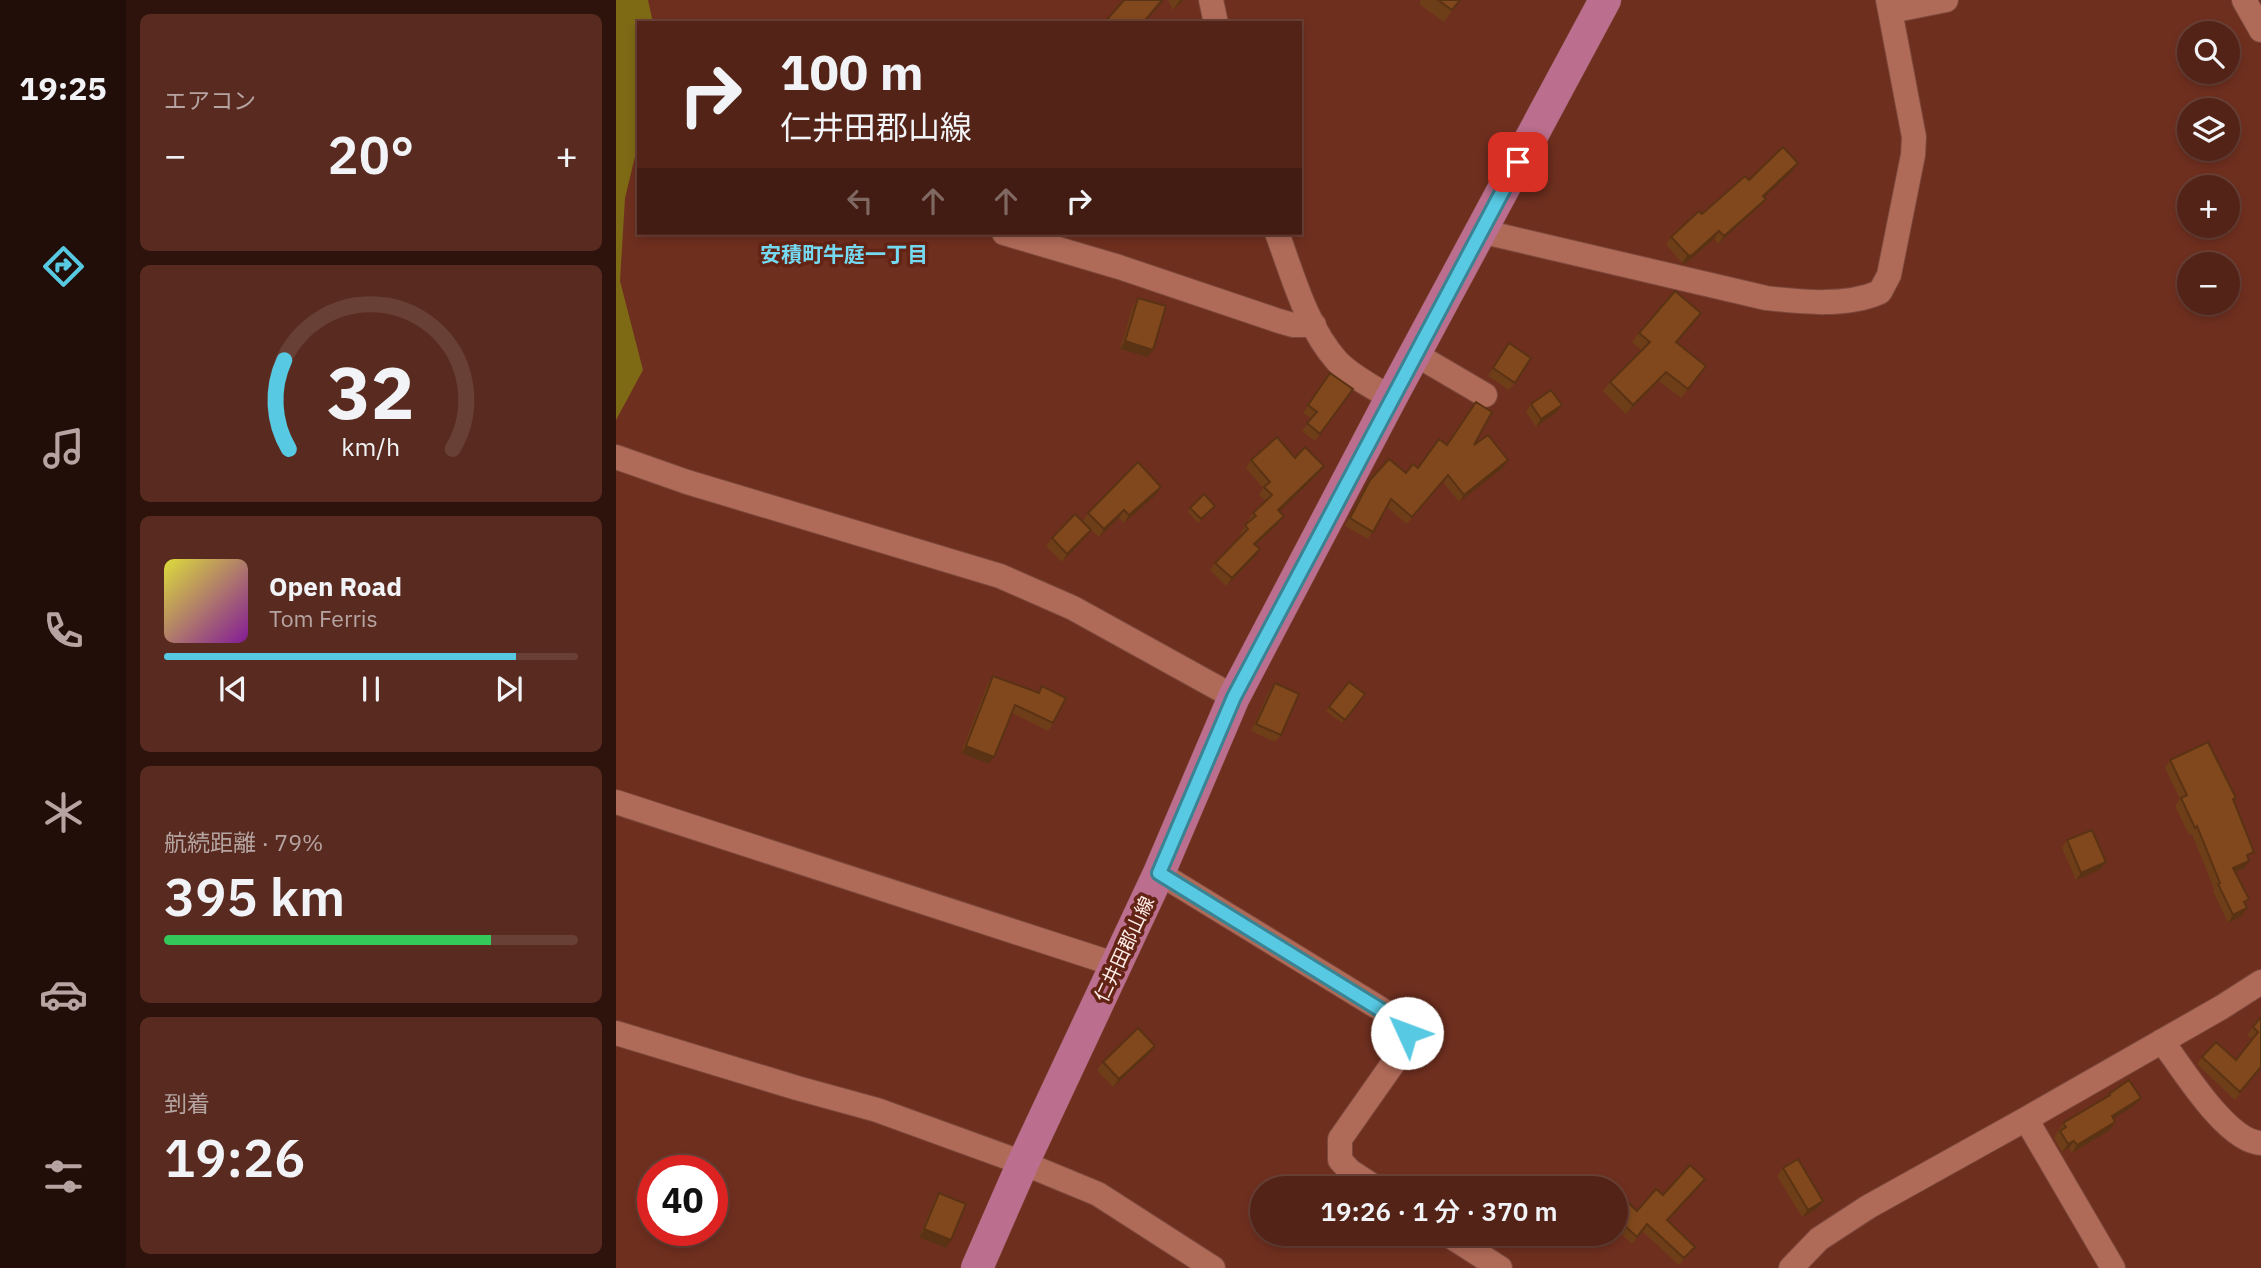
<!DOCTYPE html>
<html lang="ja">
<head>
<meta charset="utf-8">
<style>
	:root { --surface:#532317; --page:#592b20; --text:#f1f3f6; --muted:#b5a4a1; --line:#694036; --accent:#57c9e2 }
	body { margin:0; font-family:"IBM Plex Sans","Noto Sans JP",sans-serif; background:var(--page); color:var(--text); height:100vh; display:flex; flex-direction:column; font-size:26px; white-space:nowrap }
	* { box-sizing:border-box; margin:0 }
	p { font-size:23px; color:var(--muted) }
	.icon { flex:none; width:38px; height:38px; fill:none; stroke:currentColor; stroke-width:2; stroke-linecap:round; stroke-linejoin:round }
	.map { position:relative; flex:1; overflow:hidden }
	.drawer { display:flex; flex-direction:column; gap:14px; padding:14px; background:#2e130d; width:490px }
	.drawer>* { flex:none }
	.guide { position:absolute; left:21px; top:21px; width:665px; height:214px; border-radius:0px; box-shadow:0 4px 10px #0003,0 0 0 2px var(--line); background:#532317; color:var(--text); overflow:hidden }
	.controls { position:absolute; left:1561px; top:21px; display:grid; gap:14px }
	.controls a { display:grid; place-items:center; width:63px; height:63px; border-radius:50%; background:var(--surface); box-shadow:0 4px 10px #0003,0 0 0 2px var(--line); font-size:35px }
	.speed { position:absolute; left:21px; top:1155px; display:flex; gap:14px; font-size:35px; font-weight:700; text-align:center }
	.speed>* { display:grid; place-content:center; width:91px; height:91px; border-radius:50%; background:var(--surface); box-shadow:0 4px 10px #0003,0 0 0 2px var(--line); line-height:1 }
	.speed .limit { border:10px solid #d22; background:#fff; color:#111 }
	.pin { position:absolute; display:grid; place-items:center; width:60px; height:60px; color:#fff; margin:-30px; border-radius:14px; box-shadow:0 4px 10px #0006 }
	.me { position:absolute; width:77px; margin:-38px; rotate:313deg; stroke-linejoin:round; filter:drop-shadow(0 0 5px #0008) }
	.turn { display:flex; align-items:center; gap:24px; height:147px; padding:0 28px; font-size:32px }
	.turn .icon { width:91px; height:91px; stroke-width:2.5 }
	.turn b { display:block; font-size:49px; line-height:60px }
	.lanes { display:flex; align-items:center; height:66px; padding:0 28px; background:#0003; justify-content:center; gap:35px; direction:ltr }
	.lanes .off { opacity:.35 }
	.big { font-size:52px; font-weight:600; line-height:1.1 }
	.drawer .widget { flex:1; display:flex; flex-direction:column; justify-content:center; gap:10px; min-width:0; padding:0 24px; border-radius:10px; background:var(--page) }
	.drawer .dial { align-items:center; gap:0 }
	.dial svg { height:182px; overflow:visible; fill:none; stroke:var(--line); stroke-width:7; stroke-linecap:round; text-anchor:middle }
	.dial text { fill:var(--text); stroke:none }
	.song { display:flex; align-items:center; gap:21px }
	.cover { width:84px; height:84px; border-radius:10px; background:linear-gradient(135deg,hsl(60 70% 55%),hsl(290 70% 35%)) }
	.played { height:7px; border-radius:4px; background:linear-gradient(90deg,var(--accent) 85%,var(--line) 85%) }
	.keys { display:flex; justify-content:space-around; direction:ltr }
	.heat { display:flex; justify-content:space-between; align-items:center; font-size:38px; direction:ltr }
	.charge { height:10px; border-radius:5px; background:linear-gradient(90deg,#34c759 79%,var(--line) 0) }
	.trip { position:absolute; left:634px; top:1176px; width:378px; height:70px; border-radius:35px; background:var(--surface); box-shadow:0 4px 10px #0003,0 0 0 2px var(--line); font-weight:600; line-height:70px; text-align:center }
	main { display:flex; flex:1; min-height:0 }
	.tab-bar { display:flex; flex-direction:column; width:126px; justify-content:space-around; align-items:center; background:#210e09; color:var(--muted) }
	.tab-bar .icon { width:49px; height:49px }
	.tab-bar .selected { color:var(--accent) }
	.tab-bar b { font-size:32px; color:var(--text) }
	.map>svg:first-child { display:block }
	.green { fill:#7e6a14 }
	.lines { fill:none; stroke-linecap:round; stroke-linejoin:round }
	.minor-casing { stroke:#7b483b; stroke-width:26 }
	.major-casing { stroke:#7b483b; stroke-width:33 }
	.minor { stroke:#b06a58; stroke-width:24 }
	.major { stroke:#bb6e8d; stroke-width:32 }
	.wall { fill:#6e3e18 }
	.shaded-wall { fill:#5a3214 }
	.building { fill:#80481c; stroke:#5a3214; stroke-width:2 }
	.route-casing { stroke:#398393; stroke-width:18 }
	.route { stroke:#57c9e2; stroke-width:12 }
	.labels { text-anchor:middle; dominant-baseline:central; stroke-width:7; stroke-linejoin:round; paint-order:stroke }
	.street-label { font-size:19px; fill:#ffeeea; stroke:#632415 }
	.neighbourhood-label { font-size:21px; font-weight:bold; fill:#75daf1; stroke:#632415 }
</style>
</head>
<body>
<main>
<nav class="tab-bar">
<b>19:25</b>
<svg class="icon selected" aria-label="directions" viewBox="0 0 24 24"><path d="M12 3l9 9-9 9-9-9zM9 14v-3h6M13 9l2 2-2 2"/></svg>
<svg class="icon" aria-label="music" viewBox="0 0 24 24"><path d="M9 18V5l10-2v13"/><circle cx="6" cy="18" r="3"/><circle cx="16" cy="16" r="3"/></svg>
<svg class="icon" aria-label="phone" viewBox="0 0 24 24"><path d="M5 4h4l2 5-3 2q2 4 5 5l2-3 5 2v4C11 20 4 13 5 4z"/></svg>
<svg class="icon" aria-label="climate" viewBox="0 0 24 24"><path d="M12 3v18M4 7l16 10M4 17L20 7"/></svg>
<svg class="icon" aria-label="car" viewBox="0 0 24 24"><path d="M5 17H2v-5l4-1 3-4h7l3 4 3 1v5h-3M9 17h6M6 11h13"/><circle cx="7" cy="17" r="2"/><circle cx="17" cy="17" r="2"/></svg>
<svg class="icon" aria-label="filters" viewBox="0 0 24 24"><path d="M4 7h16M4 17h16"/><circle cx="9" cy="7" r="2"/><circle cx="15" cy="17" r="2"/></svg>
</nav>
<section class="drawer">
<div class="widget"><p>エアコン</p>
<div class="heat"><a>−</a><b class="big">20°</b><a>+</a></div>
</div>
<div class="widget dial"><svg viewBox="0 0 100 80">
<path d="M14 69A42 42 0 1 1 86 69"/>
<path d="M14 69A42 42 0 0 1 12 30" stroke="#57c9e2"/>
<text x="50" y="56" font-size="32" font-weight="700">32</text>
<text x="50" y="72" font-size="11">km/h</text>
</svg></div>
<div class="widget">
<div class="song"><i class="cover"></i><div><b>Open Road</b><p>Tom Ferris</p></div></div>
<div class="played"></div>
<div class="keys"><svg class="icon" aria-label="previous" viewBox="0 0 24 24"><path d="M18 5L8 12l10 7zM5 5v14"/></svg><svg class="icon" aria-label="pause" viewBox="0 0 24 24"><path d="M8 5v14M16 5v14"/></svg><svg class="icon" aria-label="next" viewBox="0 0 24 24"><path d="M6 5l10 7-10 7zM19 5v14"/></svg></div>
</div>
<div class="widget"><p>航続距離 · 79%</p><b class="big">395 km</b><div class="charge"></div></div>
<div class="widget"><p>到着</p><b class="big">19:26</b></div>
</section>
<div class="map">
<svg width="1645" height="1268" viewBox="0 0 1645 1268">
	<rect width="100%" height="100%" fill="#6f2f1f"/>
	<!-- green -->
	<path class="green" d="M 0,0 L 32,0 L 37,23 L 23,23 L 23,140 L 9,198 L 4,281 L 27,370 L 0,420 Z"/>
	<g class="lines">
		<!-- minor casing -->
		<g class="minor-casing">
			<path id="minor" d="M 595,0 L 600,23
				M 1628,0 L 1645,30
				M 1275,11 L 1330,0
				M 864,231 L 1150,298 C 1186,302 1230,307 1264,292 L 1273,275 L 1297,155 L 1298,137 L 1272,0
				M 388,233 L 503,267 L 663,321 L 677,325 L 698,325
				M 661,233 C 677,276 690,326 721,361 C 735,376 757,387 775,398
				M 799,354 L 869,395
				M 0,457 L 71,482 L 384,576 L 457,608 L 618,697
				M 0,802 L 501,965
				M 543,873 L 786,1022 L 791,1033 L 790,1045 L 724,1139 L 724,1160 L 734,1171 L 760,1188
				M 0,1033 L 181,1088 L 261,1110 L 407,1163 L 482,1194 L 597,1268
				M 1546,1041 C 1566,1068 1611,1142 1645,1143
				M 1410,1119 L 1497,1268
				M 831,1234 L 884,1268
				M 1175,1268 L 1203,1239 L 1252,1207 L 1410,1119 L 1606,1007 L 1645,982"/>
		</g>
		<!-- major casing -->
		<g class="major-casing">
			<path id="major" d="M 361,1268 L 407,1163 L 543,873 L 618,697 L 775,398 L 989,0"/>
		</g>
		<!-- minor -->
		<use href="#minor" class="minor"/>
		<!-- major -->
		<use href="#major" class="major"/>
	</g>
	<!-- wall -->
	<path class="wall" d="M 552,0 L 568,0 L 557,10 Z
		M 805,0 L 844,0 L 828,22 L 803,4 Z
		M 1177,171 L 1148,197 L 1150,199 L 1144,206 L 1102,244 L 1098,239 L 1069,264 L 1066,263 L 1050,244 L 1055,237 L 1133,180 Z
		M 522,298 L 532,357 L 504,349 L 517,306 Z
		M 1078,323 L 1061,343 L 1090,366 L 1065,398 L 1043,381 L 1010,414 L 987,391 L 994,382 L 1025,350 L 1016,342 L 1023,333 Z
		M 893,343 L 899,383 L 893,390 L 872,376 Z
		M 714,373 L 737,389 L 699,441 L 686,431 L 696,419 L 687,413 Z
		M 915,404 L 946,405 L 940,413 L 920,427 L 910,412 Z
		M 858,445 L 892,460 L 887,468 L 843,502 L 827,482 L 791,524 L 771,507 L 752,539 L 729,526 L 749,487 L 754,480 L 790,473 Z
		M 679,458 L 708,466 L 702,474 L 663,512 L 662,524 L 640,545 L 644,549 L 639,557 L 610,586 L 594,570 L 599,563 L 626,535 L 624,533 L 633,522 L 632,521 L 637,513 L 650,501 L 643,495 L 647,488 L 630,468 L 635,460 Z
		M 540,495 L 508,523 L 503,518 L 483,537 L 475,530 L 470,537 L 446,562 L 430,546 L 436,538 L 467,521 L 472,513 Z
		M 599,506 L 582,523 L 572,512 L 574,508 Z
		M 377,676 L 422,692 L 426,686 L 437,723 L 432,731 L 396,713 L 378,757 L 373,764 L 345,753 L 372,683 Z
		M 733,682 L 749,694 L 726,723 L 710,711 Z
		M 659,683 L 665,735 L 659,742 L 635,731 L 653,691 Z
		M 1554,760 L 1618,802 L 1633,860 L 1628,869 L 1619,872 L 1633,899 L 1629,904 L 1626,916 L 1612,923 L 1597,891 L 1598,889 L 1576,834 L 1573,835 L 1559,806 L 1564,799 L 1549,768 Z
		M 1451,840 L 1490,862 L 1484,870 L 1460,880 L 1446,848 Z
		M 1645,1017 L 1645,1068 L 1619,1100 L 1581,1064 L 1586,1057 L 1620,1060 L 1637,1039 L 1631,1035 Z
		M 539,1046 L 533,1054 L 497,1087 L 481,1070 L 487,1062 Z
		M 1493,1094 L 1525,1098 L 1519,1105 L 1497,1119 L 1499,1122 L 1494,1130 L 1456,1153 L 1453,1148 L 1446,1152 L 1438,1138 L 1447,1123 L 1490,1097 Z
		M 1167,1168 L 1207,1201 L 1201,1209 L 1186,1217 L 1161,1176 Z
		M 1084,1186 L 1052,1221 L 1079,1247 L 1063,1265 L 1026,1231 L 1016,1244 L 999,1228 L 999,1200 L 1021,1211 L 1047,1195 Z
		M 323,1193 L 330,1248 L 303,1237 L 318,1201 Z"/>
	<!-- shaded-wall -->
	<path class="shaded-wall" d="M 546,0 L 548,0 L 528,23 L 527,23 Z
		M 564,0 L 568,0 L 557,10 Z
		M 1182,163 L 1177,171 L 1142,203 L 1147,196 Z
		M 1150,199 L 1144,206 L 1102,244 L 1108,236 Z
		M 1103,231 L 1098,239 L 1069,264 L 1066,263 L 1072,255 Z
		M 1085,313 L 1078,323 L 1053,352 L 1060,342 Z
		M 509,341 L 537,350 L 532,357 L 504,349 Z
		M 1050,372 L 1043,381 L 1010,414 L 1017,405 Z
		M 946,405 L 940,413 L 920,427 L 925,419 Z
		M 892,460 L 887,468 L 843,502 L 848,495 Z
		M 708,466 L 702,474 L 657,518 L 662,510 Z
		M 545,487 L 540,495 L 508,523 L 513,515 Z
		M 508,510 L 503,518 L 483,537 L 488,529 Z
		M 668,516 L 662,524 L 633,551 L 638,544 Z
		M 475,530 L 470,537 L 446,562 L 451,554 Z
		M 644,549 L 639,557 L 610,586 L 616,578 Z
		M 350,746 L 378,757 L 373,764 L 345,753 Z
		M 1633,861 L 1628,869 L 1611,875 L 1617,868 Z
		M 1490,862 L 1484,870 L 1460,880 L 1465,873 Z
		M 1631,908 L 1626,916 L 1612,923 L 1617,915 Z
		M 539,1046 L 533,1054 L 497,1087 L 503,1079 Z
		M 1525,1098 L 1519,1105 L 1490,1124 L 1496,1116 Z
		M 1499,1122 L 1494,1130 L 1456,1153 L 1461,1145 Z
		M 1458,1141 L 1453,1148 L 1446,1152 L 1452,1144 Z
		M 1089,1179 L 1084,1186 L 1046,1227 L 1051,1220 Z
		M 1207,1201 L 1201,1209 L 1186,1217 L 1192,1210 Z
		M 308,1229 L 335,1240 L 330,1248 L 303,1237 Z"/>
	<!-- building -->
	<path class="building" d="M 508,0 L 546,0 L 527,23 L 488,23 Z
		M 822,0 L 844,0 L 836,10 Z
		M 1167,147 L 1182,163 L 1147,196 L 1150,199 L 1108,236 L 1103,231 L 1075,256 L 1072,255 L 1055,237 L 1083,211 L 1086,214 L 1129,176 L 1133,180 Z
		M 1059,291 L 1085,313 L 1060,342 L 1090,366 L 1072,389 L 1050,372 L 1017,405 L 994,382 L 1034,342 L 1023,333 Z
		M 522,298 L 550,306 L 537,350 L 509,341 Z
		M 893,343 L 915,358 L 899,383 L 877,368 Z
		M 714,373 L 737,389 L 704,434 L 691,423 L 701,412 L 692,405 Z
		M 935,390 L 946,405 L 925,419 L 915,404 Z
		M 860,402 L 876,412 L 858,445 L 872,435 L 892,460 L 848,495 L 832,475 L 796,517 L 775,499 L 757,532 L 734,518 L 754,480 L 773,459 L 790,473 L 797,464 L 802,468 L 823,439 L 831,445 Z
		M 661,437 L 679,458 L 689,447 L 708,466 L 662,510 L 668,516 L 638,544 L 644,549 L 616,578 L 599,563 L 632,529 L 629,525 L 640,516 L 637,513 L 656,495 L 648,487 L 654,482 L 635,460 Z
		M 522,462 L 545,487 L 513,515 L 508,510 L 488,529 L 472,513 Z
		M 588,494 L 599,506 L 585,519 L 574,508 Z
		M 459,514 L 475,530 L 451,554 L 436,538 Z
		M 377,676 L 423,693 L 426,686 L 450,698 L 437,723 L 399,705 L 378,757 L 350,746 Z
		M 733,682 L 749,694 L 729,720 L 713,707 Z
		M 659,683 L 683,694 L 665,735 L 640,724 Z
		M 1592,742 L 1620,798 L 1617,799 L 1638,852 L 1631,855 L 1633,861 L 1617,868 L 1633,899 L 1628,902 L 1631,908 L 1617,915 L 1602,884 L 1604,883 L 1581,826 L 1579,828 L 1565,798 L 1571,795 L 1554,760 Z
		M 1476,830 L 1490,862 L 1465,873 L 1451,840 Z
		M 1645,1017 L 1645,1067 L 1624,1092 L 1586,1057 L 1600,1042 L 1620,1060 L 1642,1032 L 1637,1027 Z
		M 522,1028 L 539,1046 L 503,1079 L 487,1062 Z
		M 1513,1080 L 1525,1098 L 1496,1116 L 1499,1122 L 1461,1145 L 1458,1141 L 1452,1144 L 1444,1131 L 1450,1127 L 1447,1123 L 1494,1095 L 1493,1094 Z
		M 1182,1159 L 1207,1201 L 1192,1210 L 1167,1168 Z
		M 1074,1165 L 1089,1179 L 1051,1220 L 1079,1247 L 1068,1258 L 1031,1224 L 1021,1237 L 999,1217 L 999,1200 L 1004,1195 L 1021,1211 L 1040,1189 L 1047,1195 Z
		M 323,1193 L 350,1204 L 335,1240 L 308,1229 Z"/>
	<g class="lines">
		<!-- route casing -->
		<g class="route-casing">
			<path id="route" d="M 791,1033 L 786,1023 L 543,873 L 618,697 L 902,162"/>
		</g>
		<!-- route -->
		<use href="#route" class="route"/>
	</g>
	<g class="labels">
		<!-- street labels -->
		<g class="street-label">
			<text transform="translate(508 949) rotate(-65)">仁井田郡山線</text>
		</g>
		<!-- neighbourhood labels -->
		<g class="neighbourhood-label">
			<text x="228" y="254">安積町牛庭一丁目</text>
		</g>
	</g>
</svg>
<div class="controls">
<a><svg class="icon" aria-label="search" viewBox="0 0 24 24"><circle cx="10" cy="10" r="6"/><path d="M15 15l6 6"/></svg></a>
<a><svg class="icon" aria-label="layers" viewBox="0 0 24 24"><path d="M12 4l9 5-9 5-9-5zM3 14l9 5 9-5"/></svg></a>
<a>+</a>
<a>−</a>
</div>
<div class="speed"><div class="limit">40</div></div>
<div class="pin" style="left:902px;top:162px;background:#d93025"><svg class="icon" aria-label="arrive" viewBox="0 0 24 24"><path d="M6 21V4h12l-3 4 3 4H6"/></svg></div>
<svg class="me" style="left:791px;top:1033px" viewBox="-20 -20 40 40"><circle r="19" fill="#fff"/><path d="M0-13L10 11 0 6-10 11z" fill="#57c9e2"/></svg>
<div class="trip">19:26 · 1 分 · 370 m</div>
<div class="guide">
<div class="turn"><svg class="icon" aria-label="right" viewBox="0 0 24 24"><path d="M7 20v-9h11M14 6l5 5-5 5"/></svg><div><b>100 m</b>仁井田郡山線</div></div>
<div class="lanes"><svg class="icon off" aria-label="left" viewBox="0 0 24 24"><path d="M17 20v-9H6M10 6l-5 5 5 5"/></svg><svg class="icon off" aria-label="ahead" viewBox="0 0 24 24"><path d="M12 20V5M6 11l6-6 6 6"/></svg><svg class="icon off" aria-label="ahead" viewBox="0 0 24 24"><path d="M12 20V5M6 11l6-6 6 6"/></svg><svg class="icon" aria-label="right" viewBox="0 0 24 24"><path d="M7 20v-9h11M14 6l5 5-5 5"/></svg></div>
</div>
</div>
</main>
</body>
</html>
